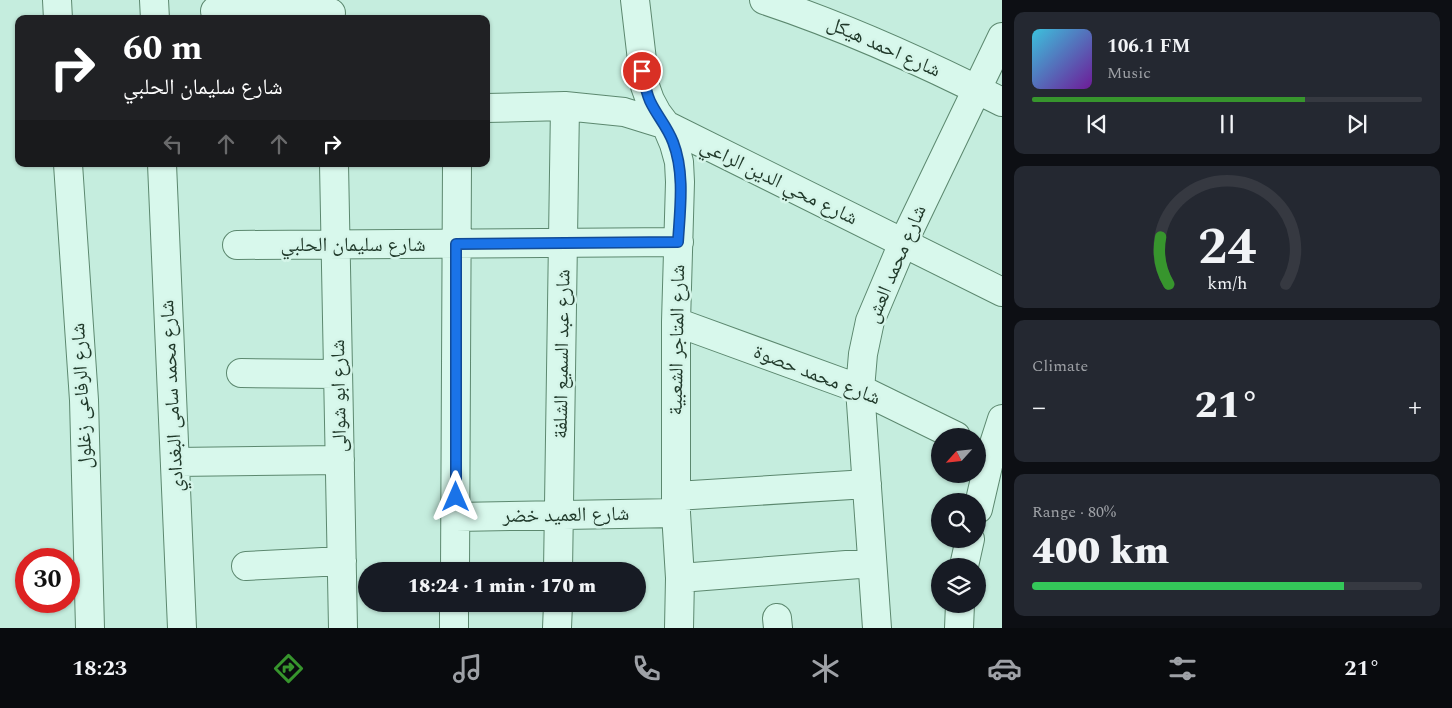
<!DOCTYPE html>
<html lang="en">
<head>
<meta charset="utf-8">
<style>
	:root { --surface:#171b24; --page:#242831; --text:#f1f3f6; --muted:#9ea1a6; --line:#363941; --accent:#37952d }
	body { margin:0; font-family:Spectral,"Noto Naskh Arabic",serif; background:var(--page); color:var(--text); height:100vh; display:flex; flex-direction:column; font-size:19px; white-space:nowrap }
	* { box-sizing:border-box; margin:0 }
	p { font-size:16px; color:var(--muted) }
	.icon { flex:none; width:28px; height:28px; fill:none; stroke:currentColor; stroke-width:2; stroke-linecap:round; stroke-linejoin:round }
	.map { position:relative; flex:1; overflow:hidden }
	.details { display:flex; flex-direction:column; gap:12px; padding:12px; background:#0d0f14; width:450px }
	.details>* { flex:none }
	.hud { position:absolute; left:15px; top:15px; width:475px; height:152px; border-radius:10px; box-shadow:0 1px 4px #0004; background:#202124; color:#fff; overflow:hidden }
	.needle { width:32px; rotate:243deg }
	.buttons { position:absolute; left:931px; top:428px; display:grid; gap:10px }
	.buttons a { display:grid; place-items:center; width:55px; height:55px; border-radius:50%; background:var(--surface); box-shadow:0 1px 4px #0004; font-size:25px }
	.speed { position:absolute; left:15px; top:548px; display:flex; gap:10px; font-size:25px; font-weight:700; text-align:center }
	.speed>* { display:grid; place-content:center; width:65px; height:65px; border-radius:50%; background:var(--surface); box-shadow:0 1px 4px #0004; line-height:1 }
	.speed .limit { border:8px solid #d22; background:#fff; color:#111 }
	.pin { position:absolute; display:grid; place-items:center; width:42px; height:42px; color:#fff; margin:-21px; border:2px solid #fff; border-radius:50%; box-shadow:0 1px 5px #0007 }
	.me { position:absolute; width:55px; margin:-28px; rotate:0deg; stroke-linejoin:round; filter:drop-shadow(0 0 4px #0008) }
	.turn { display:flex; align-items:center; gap:18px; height:105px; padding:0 25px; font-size:22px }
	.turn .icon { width:65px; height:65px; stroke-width:2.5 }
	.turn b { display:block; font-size:35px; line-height:42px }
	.lanes { display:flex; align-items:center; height:48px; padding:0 25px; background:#0003; justify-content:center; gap:25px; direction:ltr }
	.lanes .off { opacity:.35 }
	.big { font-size:38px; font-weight:800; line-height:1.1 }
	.details .card { flex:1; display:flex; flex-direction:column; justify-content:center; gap:8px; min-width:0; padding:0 18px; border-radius:10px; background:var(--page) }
	.details .dial { align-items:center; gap:0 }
	.dial svg { height:130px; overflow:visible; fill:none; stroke:var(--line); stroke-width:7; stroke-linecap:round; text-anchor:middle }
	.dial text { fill:var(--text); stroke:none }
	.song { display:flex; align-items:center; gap:15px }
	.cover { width:60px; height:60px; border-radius:8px; background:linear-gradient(135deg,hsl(190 70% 55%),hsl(280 70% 35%)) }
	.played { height:5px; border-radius:2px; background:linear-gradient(90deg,var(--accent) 70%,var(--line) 70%) }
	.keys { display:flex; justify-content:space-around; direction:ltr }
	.heat { display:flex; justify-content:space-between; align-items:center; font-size:28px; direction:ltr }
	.charge { height:8px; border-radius:4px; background:linear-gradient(90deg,#34c759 80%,var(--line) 0) }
	.trip { position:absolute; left:358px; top:562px; width:288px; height:50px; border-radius:25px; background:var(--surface); box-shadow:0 1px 4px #0004; font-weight:800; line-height:50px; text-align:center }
	.tabs { display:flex; height:80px; justify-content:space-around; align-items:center; background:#090b0e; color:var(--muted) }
	.tabs .icon { width:35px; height:35px }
	.tabs .on { color:var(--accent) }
	.tabs b { font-size:22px; color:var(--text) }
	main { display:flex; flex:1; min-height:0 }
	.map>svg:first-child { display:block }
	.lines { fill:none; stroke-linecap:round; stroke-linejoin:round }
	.minor-casing { stroke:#5c886f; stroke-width:30 }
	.minor { stroke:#d8f8ec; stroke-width:28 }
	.route-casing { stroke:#114b97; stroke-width:12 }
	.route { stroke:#1a73e8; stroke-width:9 }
	.labels { text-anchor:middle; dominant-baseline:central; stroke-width:5; stroke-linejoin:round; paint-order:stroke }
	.street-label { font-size:20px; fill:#1f3829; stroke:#d5f5e9 }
</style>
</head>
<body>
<main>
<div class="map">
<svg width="1002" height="628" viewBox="0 0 1002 628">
	<rect width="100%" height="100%" fill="#c5edde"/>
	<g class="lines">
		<!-- minor casing -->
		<g class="minor-casing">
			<path id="minor" d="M 57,0 L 58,19
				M 154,0 L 155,19
				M 635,0 L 645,86 L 650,100 L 657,113 L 666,125 L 674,144 L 679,162 L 680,182 L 676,322 L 676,513 L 680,578 L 679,628
				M 764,0 C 846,27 925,63 1002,102
				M 215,11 L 331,13
				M 486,108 L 565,106 L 624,112 L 666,125 L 1002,292
				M 68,164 L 84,400 L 90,628
				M 162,164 L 182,628
				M 334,164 L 343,628
				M 237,245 L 679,242
				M 676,322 L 860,389 L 956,436
				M 241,373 L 338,374
				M 175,462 L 340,460
				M 676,496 L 867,484
				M 978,509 L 991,453 L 1002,419
				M 456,517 L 676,513
				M 246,566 L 342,561
				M 964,566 L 970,539
				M 455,571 L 457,164
				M 558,571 L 565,106
				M 680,578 L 872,563
				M 777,618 L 778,628
				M 454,628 L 454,604
				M 557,628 L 558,604
				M 877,628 L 860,389 L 863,354 L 870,321 L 903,243 L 1002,37
				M 959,628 L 960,604"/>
		</g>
		<!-- minor -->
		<use href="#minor" class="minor"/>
	</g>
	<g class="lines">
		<!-- route casing -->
		<g class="route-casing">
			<path id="route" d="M 456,497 L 456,244 L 678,242 C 680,209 685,173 673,142 C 667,126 657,116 650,101 C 646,92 644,81 642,71"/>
		</g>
		<!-- route -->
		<use href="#route" class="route"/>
	</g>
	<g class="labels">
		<!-- street labels -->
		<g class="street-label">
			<text transform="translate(884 47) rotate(24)">شارع احمد هيكل</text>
			<text transform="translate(779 182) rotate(26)">شارع محي الدين الراعي</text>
			<text x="353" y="245">شارع سليمان الحلبي</text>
			<text transform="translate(896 264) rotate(-67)">شارع محمد العش</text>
			<text transform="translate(677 340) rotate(-89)">شارع المتاجر الشعبية</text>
			<text transform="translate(562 354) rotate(-89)">شارع عبد السميع الشلفة</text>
			<text transform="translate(817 375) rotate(21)">شارع محمد حصوة</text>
			<text transform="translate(82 396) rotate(-93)">شارع الرفاعى زغلول</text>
			<text transform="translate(172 396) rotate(-93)">شارع محمد سامى البغدادي</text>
			<text transform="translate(339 396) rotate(-91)">شارع ابو شوالى</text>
			<text transform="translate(566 515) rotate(-1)">شارع العميد خضر</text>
		</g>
	</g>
</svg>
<div class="buttons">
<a><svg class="needle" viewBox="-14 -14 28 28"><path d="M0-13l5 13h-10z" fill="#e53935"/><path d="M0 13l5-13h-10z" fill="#9ea1a6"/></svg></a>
<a><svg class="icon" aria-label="search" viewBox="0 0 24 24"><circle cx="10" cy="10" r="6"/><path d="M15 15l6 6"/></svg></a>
<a><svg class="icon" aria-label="layers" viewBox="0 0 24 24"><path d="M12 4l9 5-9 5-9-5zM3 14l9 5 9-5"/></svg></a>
</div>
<div class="speed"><div class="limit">30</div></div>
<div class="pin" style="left:642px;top:71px;background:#d93025"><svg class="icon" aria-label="arrive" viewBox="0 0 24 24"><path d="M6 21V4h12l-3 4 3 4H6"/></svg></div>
<svg class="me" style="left:456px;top:497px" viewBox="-20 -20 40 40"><path d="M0-17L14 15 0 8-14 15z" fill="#1a73e8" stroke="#fff" stroke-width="4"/></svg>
<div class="trip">18:24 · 1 min · 170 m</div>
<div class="hud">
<div class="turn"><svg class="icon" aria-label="right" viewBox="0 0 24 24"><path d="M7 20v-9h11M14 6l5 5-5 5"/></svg><div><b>60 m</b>شارع سليمان الحلبي</div></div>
<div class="lanes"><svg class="icon off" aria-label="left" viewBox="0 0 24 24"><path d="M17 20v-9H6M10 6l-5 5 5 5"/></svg><svg class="icon off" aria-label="ahead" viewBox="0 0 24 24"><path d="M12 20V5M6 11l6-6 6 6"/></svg><svg class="icon off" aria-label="ahead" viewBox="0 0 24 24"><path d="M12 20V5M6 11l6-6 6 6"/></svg><svg class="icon" aria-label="right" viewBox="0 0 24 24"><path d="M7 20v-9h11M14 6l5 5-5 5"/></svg></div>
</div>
</div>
<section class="details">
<div class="card">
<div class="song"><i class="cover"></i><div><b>106.1 FM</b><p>Music</p></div></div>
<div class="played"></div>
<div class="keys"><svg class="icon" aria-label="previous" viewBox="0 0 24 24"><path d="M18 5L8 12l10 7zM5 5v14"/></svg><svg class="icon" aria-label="pause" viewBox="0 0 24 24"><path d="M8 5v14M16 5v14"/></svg><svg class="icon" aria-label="next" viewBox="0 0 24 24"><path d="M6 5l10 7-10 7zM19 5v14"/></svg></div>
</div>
<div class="card dial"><svg viewBox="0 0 100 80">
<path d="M14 69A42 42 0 1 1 86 69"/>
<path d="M14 69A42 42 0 0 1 9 40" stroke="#37952d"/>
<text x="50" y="56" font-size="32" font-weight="700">24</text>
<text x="50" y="72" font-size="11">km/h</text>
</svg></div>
<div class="card"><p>Climate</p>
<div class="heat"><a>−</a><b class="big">21°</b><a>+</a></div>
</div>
<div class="card"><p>Range · 80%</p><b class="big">400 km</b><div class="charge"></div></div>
</section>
</main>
<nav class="tabs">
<b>18:23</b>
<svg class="icon on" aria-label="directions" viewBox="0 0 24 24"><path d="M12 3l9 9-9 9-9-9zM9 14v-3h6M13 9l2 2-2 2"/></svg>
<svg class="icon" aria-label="music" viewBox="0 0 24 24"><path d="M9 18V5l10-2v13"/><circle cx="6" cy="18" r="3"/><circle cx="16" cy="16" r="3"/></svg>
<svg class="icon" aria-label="phone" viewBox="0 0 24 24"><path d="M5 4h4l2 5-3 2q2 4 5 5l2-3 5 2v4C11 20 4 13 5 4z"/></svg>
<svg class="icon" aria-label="climate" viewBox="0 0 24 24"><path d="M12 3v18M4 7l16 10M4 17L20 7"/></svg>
<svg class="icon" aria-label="car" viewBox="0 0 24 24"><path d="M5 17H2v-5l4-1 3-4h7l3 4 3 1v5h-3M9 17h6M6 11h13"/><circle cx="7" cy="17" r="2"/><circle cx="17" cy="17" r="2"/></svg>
<svg class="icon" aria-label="filters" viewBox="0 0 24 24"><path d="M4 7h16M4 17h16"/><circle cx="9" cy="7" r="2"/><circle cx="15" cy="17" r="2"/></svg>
<b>21°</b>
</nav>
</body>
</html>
